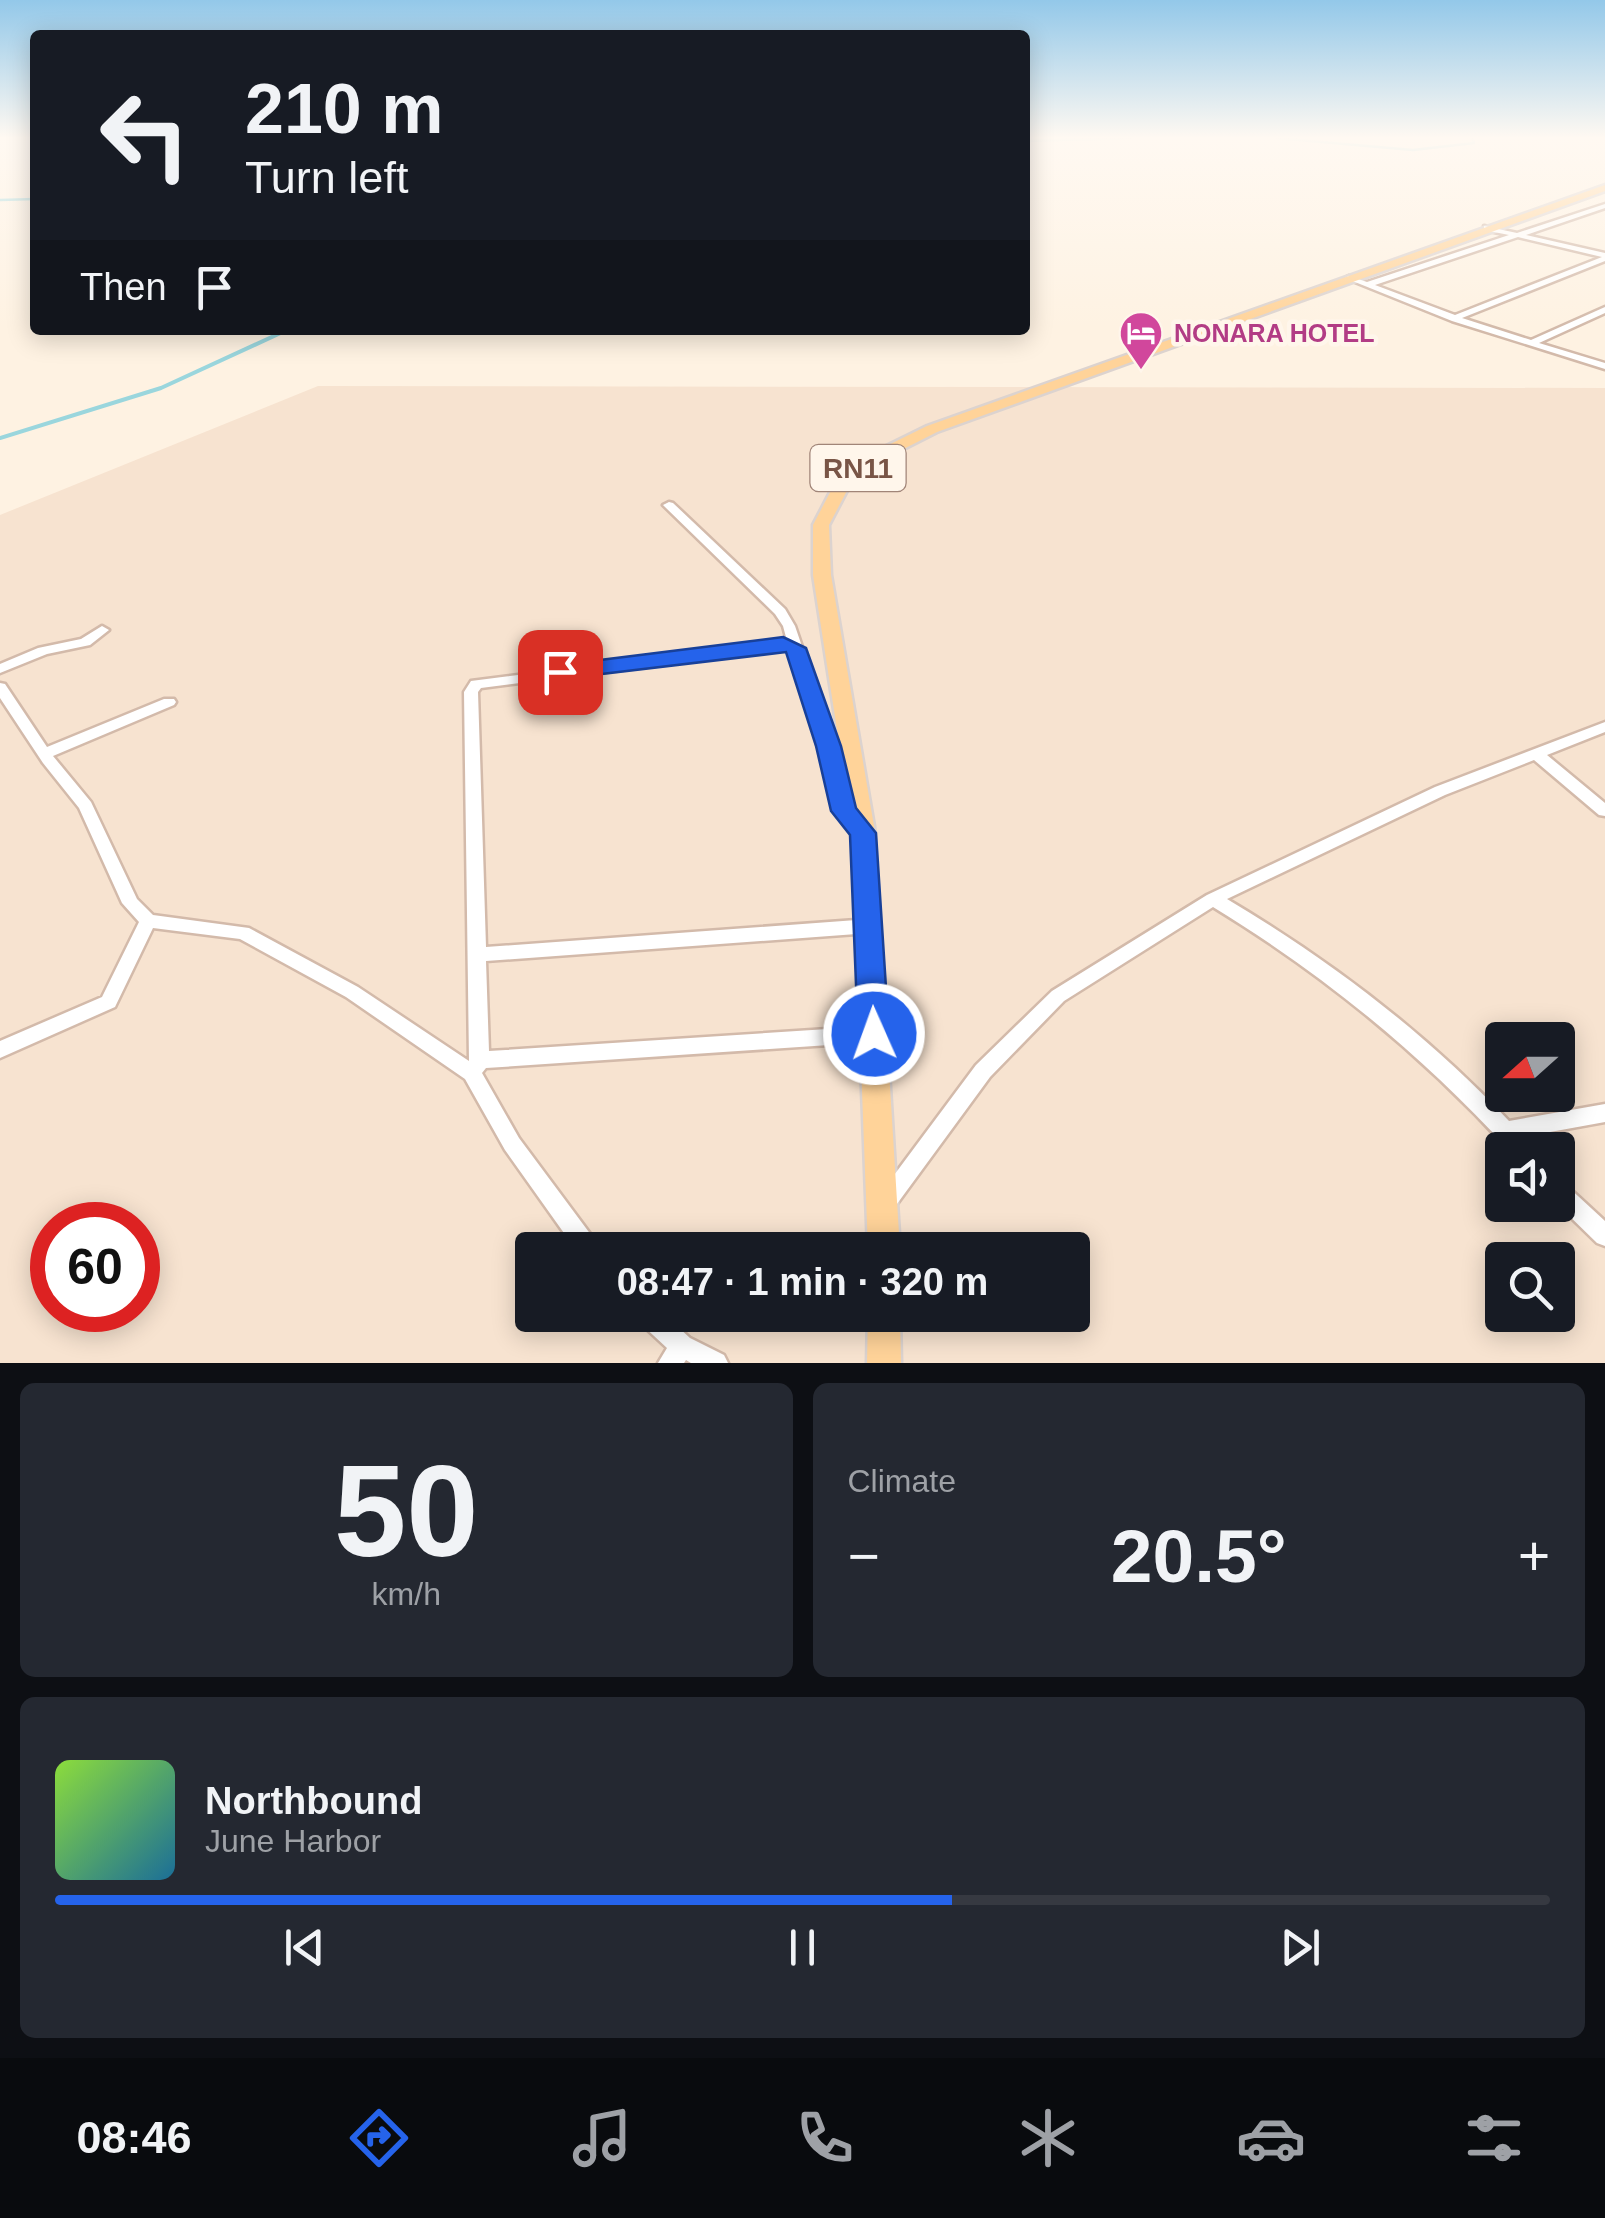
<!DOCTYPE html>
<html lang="en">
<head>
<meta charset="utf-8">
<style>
	:root { --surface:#171b24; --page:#242831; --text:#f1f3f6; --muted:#9ea1a6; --line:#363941; --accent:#2563eb }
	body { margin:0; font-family:Arial,sans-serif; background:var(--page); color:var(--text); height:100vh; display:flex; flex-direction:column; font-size:38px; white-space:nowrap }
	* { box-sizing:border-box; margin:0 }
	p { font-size:32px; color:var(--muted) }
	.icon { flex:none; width:55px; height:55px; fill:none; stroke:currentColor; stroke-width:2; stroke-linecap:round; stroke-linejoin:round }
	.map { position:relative; height:1363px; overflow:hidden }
	.drawer { display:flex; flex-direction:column; gap:20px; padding:20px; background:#0d0f14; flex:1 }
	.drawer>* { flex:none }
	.guide { position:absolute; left:30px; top:30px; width:1000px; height:305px; border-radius:10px; box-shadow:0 5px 25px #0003; background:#171b24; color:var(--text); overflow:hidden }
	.needle { width:65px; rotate:249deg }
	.controls { position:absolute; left:1485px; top:1022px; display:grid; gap:20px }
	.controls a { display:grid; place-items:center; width:90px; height:90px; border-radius:10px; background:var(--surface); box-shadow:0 5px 25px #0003; font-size:50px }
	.speed { position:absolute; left:30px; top:1202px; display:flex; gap:20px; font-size:50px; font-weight:700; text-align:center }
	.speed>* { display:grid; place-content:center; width:130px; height:130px; border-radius:50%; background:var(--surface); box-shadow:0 5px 25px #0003; line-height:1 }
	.speed .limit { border:15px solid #d22; background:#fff; color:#111 }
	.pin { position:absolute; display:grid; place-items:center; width:85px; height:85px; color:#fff; margin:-42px; border-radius:20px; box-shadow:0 5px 15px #0006 }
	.me { position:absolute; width:110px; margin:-55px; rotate:358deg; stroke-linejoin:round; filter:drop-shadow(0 0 8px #0008) }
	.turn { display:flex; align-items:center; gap:35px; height:210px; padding:0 50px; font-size:45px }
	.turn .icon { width:130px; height:130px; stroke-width:2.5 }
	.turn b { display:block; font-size:70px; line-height:85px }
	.then { display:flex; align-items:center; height:95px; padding:0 50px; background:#0003; gap:20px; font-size:38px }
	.big { font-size:75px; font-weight:800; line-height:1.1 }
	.drawer .card { flex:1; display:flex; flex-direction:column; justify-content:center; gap:15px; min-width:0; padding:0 35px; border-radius:15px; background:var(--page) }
	.drawer .dial { align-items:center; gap:0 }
	.dial b { font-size:130px; line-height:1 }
	.song { display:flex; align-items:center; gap:30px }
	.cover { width:120px; height:120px; border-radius:15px; background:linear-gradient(135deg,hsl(90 70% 55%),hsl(200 70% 35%)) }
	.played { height:10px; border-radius:5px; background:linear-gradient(90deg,var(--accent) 60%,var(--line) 60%) }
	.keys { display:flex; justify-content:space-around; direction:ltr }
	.heat { display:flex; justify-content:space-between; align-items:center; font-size:55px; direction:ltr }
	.drawer .tiles { flex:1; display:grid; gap:20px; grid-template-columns:1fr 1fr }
	.card:last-child { grid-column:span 2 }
	.trip { position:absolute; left:515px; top:1232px; width:575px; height:100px; border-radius:10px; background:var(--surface); box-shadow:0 5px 25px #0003; font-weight:800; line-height:100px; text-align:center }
	.tabs { display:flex; height:160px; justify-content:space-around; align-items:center; background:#090b0e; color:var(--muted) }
	.tabs .icon { width:70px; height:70px }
	.tabs .selected { color:var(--accent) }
	.tabs b { font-size:45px; color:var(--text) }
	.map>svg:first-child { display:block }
	.residential { fill:#f7e3d0; fill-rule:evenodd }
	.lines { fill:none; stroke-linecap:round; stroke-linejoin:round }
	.stream-far1 { stroke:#9ad6dd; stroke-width:2.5 }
	.stream { stroke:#9ad6dd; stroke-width:4 }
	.minor-casing { stroke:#d3baaa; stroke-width:5 }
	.primary-casing { stroke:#dcd3cf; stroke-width:5 }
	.minor { fill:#fff; fill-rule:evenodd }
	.primary { fill:#ffd399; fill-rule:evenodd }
	.route { fill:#2563eb; stroke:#184099; stroke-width:2.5 }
	.labels { text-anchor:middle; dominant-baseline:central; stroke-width:9; stroke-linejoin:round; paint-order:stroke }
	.far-hotel-label { font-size:25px; font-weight:bold; fill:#b23c85; stroke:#fff6eb; text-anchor:start }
	.shield { fill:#fff6eb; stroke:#a18578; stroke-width:2.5 }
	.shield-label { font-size:28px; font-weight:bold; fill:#795546 }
</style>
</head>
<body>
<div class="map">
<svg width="1605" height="1363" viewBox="0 0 1605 1363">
	<rect width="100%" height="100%" fill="#fef2e2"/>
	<!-- residential -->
	<path class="residential" d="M 318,386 L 1605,388 L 1605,1363 L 0,1363 L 0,515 ZM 1502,1040 L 1558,1040 L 1558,1095 L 1502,1095 ZM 1502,1150 L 1558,1150 L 1558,1205 L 1502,1205 ZM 52,1225 L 138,1225 L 138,1310 L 52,1310 ZM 532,1250 L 1072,1250 L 1072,1315 L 532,1315 ZM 1502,1260 L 1558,1260 L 1558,1315 L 1502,1315 Z"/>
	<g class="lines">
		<!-- stream-far1 -->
		<path class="stream-far1" d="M 1276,138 L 1413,150 L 1474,143 L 1472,138
			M 1025,141 L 1130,138
			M 0,200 L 35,199"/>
		<!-- stream -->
		<path class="stream" d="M 0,438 L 161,388 L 287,330"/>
		<!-- minor casing -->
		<g class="minor-casing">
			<path id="minor" d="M 1605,204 L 1605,208 L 1526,235 L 1605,253 L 1605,261 L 1462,318 L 1531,340 L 1605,307 L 1605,313 L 1539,343 L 1605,363 L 1605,369 L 1452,321 L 1345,278 L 1349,276 L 1367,282 L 1509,235 L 1484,230 L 1484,226 L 1517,233 ZM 1518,237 L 1602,257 L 1455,315 L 1375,285 Z
				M 669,502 L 673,503 L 785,609 L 795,626 L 836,746 L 851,809 L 871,833 L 869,837 L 857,837 L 836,811 L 822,746 L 788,649 L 481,688 L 478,692 L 486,947 L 870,919 L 876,921 L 879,926 L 876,931 L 870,933 L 486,961 L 489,1051 L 874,1026 L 881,1028 L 883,1034 L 881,1040 L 874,1042 L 486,1068 L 482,1073 L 519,1138 L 597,1243 L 600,1250 L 576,1250 L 505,1150 L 465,1079 L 346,997 L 240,939 L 153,928 L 115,1007 L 0,1058 L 0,1041 L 102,997 L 139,922 L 122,903 L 79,808 L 43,763 L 0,698 L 0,683 L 5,684 L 47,747 L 164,699 L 174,699 L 176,702 L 174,705 L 53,756 L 91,802 L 137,899 L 153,915 L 249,928 L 358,987 L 469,1061 L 464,692 L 471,681 L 787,641 L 783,626 L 775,614 L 665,507 L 663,505 Z
				M 102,626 L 109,630 L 90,645 L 47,654 L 0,673 L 0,664 L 38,648 L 81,639 Z
				M 1605,722 L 1605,732 L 1547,755 L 1605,803 L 1605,816 L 1599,815 L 1534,760 L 1445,795 L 1227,899 C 1330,960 1427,1034 1509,1121 L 1605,1104 L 1605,1122 L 1523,1137 L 1532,1150 L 1509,1150 C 1422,1055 1323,974 1213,907 L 1064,1001 L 990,1077 L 894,1208 L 887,1211 L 880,1208 L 876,1201 L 880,1194 L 976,1065 L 1052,991 L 1207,895 L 1435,787 Z
				M 1558,1181 L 1565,1184 L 1605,1221 L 1605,1246 L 1597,1243 L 1558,1205 Z
				M 637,1315 L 665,1315 L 690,1338 L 724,1355 L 728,1363 L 691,1363 L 686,1360 L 684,1363 L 658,1363 L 667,1348 L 640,1323 Z"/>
		</g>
		<!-- primary casing -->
		<g class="primary-casing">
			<path id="primary" d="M 1605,185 L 1605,191 L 937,432 L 868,467 L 851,483 L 829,525 L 831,575 L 874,826 L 900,1250 L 868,1250 L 852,826 L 813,575 L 813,525 L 836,481 L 856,461 L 927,426 Z
				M 868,1315 L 900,1315 L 901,1363 L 867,1363 Z"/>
		</g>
		<!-- minor -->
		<use href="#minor" class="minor"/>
		<!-- primary -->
		<use href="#primary" class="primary"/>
	</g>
	<!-- sky -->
	<linearGradient id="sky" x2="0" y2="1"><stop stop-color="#93c8e9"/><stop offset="0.42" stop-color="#fff9f2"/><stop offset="1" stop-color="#fff9f2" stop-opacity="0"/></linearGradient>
	<rect width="1605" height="328" fill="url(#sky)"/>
	<!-- route -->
	<path class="route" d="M 783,637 L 806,648 L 841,746 L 856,808 L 876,833 L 889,1034 L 885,1043 L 874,1047 L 863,1043 L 858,1034 L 850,835 L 831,811 L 816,746 L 786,652 L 560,679 L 549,672 L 560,665 Z"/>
	<!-- icons -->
	<defs>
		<g id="hotel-pin" transform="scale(2.25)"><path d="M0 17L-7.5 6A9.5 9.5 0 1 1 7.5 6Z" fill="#d1479c" stroke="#fff6eb"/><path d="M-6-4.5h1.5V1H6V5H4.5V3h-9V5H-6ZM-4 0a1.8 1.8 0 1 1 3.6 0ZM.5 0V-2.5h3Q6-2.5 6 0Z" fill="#fff"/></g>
	</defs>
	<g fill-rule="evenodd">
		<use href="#hotel-pin" x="1141" y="333"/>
	</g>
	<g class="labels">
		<!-- far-hotel labels -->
		<g class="far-hotel-label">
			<text x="1174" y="333">NONARA HOTEL</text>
		</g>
		<!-- shield labels -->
		<rect class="shield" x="810.5" y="445" width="95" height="46" rx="8"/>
		<g class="shield-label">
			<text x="858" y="468">RN11</text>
		</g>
	</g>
</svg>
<div class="controls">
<a><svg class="needle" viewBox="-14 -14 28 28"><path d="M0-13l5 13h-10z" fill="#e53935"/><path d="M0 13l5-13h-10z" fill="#9ea1a6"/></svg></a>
<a><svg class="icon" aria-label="sound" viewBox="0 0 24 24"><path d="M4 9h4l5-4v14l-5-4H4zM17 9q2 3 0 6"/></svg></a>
<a><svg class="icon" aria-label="search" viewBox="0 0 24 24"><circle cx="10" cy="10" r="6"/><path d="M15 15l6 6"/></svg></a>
</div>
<div class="speed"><div class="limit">60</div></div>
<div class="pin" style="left:560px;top:672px;background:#d93025"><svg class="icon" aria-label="arrive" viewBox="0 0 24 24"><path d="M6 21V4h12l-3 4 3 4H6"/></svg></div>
<svg class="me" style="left:874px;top:1034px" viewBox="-20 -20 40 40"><circle r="17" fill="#2563eb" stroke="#fff" stroke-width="3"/><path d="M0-11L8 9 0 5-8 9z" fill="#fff"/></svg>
<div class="trip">08:47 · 1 min · 320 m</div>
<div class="guide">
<div class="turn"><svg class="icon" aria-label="left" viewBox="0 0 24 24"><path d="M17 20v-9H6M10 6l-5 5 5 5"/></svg><div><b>210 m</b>Turn left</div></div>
<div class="then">Then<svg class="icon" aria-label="arrive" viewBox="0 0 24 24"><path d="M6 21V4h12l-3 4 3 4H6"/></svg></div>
</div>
</div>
<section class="drawer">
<div class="tiles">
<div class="card dial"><b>50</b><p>km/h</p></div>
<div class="card"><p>Climate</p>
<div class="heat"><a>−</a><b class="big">20.5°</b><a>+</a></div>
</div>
<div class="card">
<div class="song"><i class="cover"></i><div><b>Northbound</b><p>June Harbor</p></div></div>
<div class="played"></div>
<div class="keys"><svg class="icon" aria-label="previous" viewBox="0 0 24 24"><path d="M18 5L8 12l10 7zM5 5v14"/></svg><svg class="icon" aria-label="pause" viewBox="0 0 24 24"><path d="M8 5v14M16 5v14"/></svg><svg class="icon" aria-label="next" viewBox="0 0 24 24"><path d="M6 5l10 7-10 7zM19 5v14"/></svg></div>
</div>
</div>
</section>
<nav class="tabs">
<b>08:46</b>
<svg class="icon selected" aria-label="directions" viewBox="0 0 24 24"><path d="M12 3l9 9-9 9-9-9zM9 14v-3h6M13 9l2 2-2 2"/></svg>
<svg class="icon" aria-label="music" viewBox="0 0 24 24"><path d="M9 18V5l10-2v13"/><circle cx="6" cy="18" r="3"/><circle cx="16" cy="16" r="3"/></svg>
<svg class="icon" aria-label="phone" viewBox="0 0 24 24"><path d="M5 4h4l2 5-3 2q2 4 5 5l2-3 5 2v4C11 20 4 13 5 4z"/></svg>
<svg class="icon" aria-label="climate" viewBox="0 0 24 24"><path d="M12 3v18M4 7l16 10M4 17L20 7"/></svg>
<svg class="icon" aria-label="car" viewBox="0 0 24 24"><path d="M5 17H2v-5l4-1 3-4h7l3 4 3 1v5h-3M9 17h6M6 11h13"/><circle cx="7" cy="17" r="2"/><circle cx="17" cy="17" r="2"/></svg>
<svg class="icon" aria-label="filters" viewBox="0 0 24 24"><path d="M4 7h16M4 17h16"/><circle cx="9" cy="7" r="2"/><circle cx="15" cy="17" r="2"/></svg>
</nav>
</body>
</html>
